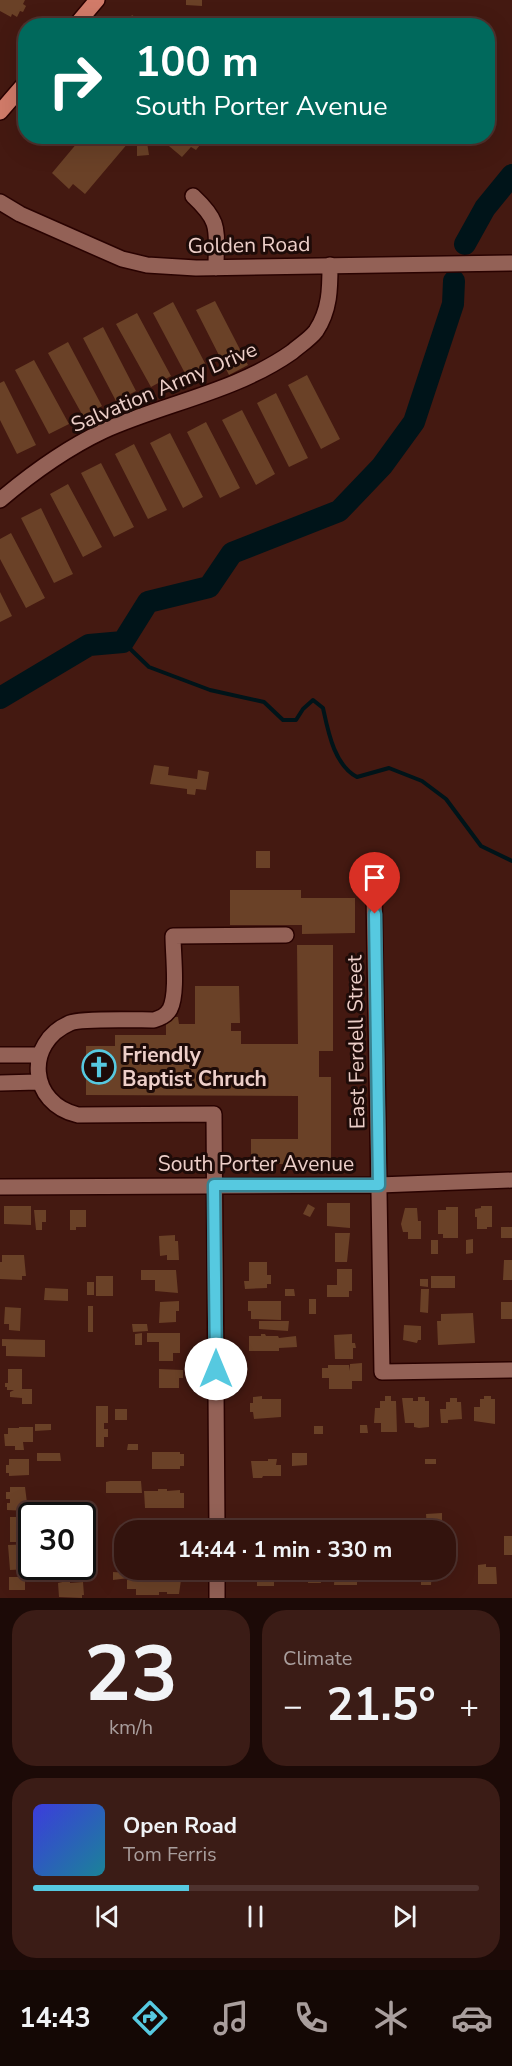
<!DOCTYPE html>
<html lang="en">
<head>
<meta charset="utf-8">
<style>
	:root { --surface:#33130d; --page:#3b1c16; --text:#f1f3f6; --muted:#a99e9d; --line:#4e322e; --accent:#56c9e0 }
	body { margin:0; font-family:"Nunito Sans",sans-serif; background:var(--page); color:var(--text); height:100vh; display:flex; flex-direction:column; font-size:22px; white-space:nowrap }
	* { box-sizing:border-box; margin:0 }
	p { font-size:20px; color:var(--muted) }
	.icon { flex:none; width:33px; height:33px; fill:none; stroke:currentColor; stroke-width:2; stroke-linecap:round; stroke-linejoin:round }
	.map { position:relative; height:1598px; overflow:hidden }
	.drawer { display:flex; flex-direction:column; gap:12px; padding:12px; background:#1c0a07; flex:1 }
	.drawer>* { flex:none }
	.hud { position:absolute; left:18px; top:18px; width:477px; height:126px; border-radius:24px; box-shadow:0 6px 24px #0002,0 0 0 2px var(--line); background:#00695c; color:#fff; overflow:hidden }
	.speed { position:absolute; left:18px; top:1502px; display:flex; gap:12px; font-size:30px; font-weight:700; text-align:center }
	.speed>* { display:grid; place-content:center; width:78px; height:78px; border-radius:50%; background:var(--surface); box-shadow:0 6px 24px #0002,0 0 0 2px var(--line); line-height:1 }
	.speed .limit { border:3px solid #111; border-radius:9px; background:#fff; color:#111 }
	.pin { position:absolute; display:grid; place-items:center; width:51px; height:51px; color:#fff; margin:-62px -26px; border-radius:50% 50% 50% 0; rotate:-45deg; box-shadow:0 0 6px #0007 }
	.pin .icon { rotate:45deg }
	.me { position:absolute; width:66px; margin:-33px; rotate:0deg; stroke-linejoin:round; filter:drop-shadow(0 0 4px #0008) }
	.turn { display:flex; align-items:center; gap:21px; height:126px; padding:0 18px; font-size:27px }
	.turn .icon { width:78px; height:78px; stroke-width:2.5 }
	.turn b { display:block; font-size:42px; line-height:51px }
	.big { font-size:45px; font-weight:700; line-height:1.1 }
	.drawer .tile { flex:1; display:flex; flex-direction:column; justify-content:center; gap:9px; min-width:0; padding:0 21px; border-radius:24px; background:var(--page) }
	.drawer .dial { align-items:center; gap:0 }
	.dial b { font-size:78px; line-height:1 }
	.song { display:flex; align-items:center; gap:18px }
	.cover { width:72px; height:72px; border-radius:9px; background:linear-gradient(135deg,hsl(240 70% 55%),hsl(190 70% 35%)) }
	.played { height:6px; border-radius:3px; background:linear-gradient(90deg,var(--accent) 35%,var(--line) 35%) }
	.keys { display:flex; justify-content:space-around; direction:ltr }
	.heat { display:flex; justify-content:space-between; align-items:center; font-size:33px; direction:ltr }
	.drawer .tiles { flex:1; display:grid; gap:12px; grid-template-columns:1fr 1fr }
	.tile:last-child { grid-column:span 2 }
	.trip { position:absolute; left:114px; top:1520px; width:342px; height:60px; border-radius:24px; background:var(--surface); box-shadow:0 6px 24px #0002,0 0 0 2px var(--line); font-weight:700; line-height:60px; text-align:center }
	.dock { display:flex; height:96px; justify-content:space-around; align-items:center; background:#140805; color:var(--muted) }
	.dock .icon { width:42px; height:42px }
	.dock .selected { color:var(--accent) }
	.dock b { font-size:27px; color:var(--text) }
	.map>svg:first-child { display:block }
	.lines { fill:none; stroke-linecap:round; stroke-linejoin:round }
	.stream { stroke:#001419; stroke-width:4 }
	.river { stroke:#001419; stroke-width:22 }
	.building { fill:#6a4127 }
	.minor-casing { stroke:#290200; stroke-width:18 }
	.major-casing { stroke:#290200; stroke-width:18 }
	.minor { stroke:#936156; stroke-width:15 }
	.major { stroke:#d17b69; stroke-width:15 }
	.route-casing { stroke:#388392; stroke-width:15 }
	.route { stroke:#56c9e0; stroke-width:10 }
	.labels { text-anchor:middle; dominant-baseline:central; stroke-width:6; stroke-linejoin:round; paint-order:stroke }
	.street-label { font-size:21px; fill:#edcfc9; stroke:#1e0b08 }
	.poi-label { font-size:21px; font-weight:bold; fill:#edcfc9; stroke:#1e0b08; text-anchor:start }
</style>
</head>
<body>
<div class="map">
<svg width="512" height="1598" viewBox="0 0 512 1598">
	<rect width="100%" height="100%" fill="#441911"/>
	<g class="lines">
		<!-- stream -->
		<path class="stream" d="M 123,642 L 149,667 L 210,690 L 264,702 L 283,720 L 296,720 L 303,709 L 313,700 L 323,708 C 328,731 334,765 357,777 L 389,768 L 422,781 L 446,799 L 481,846 L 512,861"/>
		<!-- river -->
		<path class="river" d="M 465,244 L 485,208 L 512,175
			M 0,698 L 89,645 L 123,642 L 148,602 L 209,587 L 232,553 L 339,511 L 382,466 L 414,422 L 453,304 L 454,281"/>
	</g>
	<!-- building -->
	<path class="building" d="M 0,0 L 25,0 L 23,4 L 26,6 L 23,12 L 20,11 L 17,17 L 12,14 L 11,17 L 0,11 Z
		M 186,0 L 202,0 L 202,6 L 186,5 Z
		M 132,15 L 141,21 L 137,26 L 124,26 Z
		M 155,18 L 166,26 L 150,26 Z
		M 83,136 L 134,136 L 85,194 L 73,184 L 69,189 L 52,173 Z
		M 139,136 L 146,136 L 149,155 L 137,156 L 137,143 L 140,143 Z
		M 157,136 L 207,136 L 196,150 L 191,147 L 182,157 Z
		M 215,301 L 248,365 L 229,375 L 196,310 Z
		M 173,302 L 207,367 L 187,377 L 153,313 Z
		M 137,313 L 171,376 L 151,387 L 116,324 Z
		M 103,327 L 136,391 L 116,401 L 83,338 Z
		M 68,342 L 102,406 L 83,416 L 48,353 Z
		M 34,360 L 69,424 L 49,434 L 15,370 Z
		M 307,375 L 340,439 L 321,449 L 288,385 Z
		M 4,381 L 36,445 L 17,454 L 0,420 L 0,383 Z
		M 276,393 L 308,458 L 289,467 L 257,403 Z
		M 242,410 L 275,474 L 256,485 L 222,420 Z
		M 206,422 L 240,488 L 220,498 L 187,432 Z
		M 170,433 L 203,497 L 183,508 L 150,443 Z
		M 134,444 L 167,510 L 148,519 L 115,454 Z
		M 101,463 L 134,527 L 114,537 L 81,473 Z
		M 68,484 L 102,547 L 83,557 L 50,494 Z
		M 41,508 L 73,574 L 54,583 L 21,518 Z
		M 11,533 L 45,598 L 26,608 L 0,559 L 0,539 Z
		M 0,592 L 12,616 L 0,622 Z
		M 154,765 L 169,767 L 168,775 L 197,779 L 198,770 L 209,772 L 206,790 L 196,789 L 195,795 L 187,794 L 187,789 L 150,784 Z
		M 256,851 L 270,851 L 270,868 L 256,868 Z
		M 230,890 L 301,890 L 301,898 L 355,898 L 355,933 L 302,934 L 302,925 L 230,925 Z
		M 297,945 L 333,945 L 333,1051 L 319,1051 L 319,1077 L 331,1077 L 331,1164 L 251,1164 L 251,1139 L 298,1139 L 298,1096 L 86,1095 L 86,1046 L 115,1046 L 115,1035 L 166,1035 L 166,1017 L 178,1017 L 179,1024 L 195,1024 L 195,986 L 239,986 L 240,1023 L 231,1023 L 231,1031 L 241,1031 L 241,1044 L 298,1044 Z
		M 327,1203 L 350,1203 L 350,1228 L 327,1226 Z
		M 308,1204 L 315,1208 L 310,1217 L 303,1214 Z
		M 4,1206 L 31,1206 L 31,1225 L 4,1224 Z
		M 481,1206 L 492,1206 L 492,1227 L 487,1227 L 487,1229 L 477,1229 L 477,1217 L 475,1217 L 475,1209 L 481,1208 Z
		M 446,1207 L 458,1207 L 458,1238 L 443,1238 L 443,1234 L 438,1234 L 438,1210 L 446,1210 Z
		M 405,1208 L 417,1208 L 418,1221 L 421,1221 L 421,1239 L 408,1239 L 408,1232 L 403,1232 L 401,1224 Z
		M 34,1210 L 46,1210 L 46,1222 L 42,1222 L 42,1230 L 36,1230 Z
		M 70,1210 L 86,1210 L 86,1227 L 76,1227 L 76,1230 L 70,1230 Z
		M 501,1227 L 512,1227 L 512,1238 L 501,1238 Z
		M 335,1233 L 350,1233 L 347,1262 L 335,1262 Z
		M 175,1235 L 175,1241 L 178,1241 L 179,1260 L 167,1260 L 167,1255 L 160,1256 L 159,1236 Z
		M 473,1239 L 473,1253 L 466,1254 L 466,1240 Z
		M 431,1240 L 438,1240 L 438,1254 L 431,1254 Z
		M 2,1255 L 24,1255 L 26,1276 L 22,1276 L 22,1280 L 0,1279 L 0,1262 L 2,1262 Z
		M 504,1260 L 512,1260 L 512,1280 L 503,1280 Z
		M 249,1262 L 267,1262 L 267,1275 L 271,1275 L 271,1284 L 267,1284 L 267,1288 L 245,1289 L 244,1281 L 249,1281 Z
		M 337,1269 L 352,1269 L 352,1291 L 349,1291 L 349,1297 L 327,1297 L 327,1285 L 337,1285 Z
		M 141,1270 L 176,1270 L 178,1293 L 155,1291 L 155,1280 L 141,1280 Z
		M 96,1276 L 113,1276 L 113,1296 L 96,1296 Z
		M 431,1276 L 455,1276 L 455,1288 L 431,1288 Z
		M 420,1279 L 428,1279 L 428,1287 L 420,1286 Z
		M 87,1282 L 94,1282 L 94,1295 L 87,1295 Z
		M 45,1288 L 68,1289 L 68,1301 L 44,1300 Z
		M 285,1289 L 294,1289 L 295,1296 L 285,1296 Z
		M 421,1289 L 429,1289 L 428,1313 L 420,1312 Z
		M 309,1299 L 316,1299 L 316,1314 L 309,1314 Z
		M 179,1301 L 179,1311 L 176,1311 L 176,1322 L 159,1323 L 160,1302 Z
		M 248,1301 L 281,1301 L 281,1320 L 251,1319 L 251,1311 L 248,1311 Z
		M 501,1302 L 512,1302 L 512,1319 L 501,1319 Z
		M 88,1306 L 93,1306 L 93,1332 L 88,1332 Z
		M 5,1307 L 21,1308 L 20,1331 L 9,1330 L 9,1324 L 4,1324 Z
		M 473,1313 L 475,1343 L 438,1345 L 437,1321 L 441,1321 L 441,1314 Z
		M 259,1321 L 289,1321 L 288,1331 L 259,1329 Z
		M 132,1324 L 147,1324 L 148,1331 L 133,1332 Z
		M 404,1325 L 421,1326 L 421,1340 L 418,1340 L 417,1343 L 403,1340 Z
		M 142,1333 L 142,1345 L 135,1345 L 135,1334 Z
		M 147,1333 L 180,1333 L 180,1353 L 173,1353 L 173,1361 L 159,1361 L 159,1342 L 147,1342 Z
		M 261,1334 L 265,1334 L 266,1336 L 278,1336 L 279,1338 L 296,1336 L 297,1347 L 279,1348 L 279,1351 L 249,1351 L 249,1336 L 261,1336 Z
		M 352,1334 L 352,1343 L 355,1343 L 356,1348 L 353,1348 L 353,1359 L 335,1359 L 334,1335 Z
		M 2,1339 L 45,1340 L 45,1357 L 6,1356 L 6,1346 L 2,1346 Z
		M 362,1363 L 362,1381 L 352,1381 L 352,1389 L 329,1389 L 329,1378 L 322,1378 L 322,1368 L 328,1368 L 328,1365 L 349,1365 L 350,1371 L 350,1364 Z
		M 8,1369 L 22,1369 L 22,1389 L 32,1389 L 32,1404 L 22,1404 L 22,1398 L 10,1397 L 10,1392 L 14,1390 L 7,1390 L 7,1387 L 5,1387 L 5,1383 L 8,1383 Z
		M 159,1369 L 183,1370 L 183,1378 L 179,1378 L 179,1388 L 159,1388 Z
		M 262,1396 L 262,1399 L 281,1399 L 281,1417 L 254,1419 L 253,1412 L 250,1412 L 250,1403 L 253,1403 L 253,1397 Z
		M 385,1396 L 391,1396 L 391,1401 L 396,1401 L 397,1432 L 381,1432 L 381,1423 L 374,1423 L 375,1408 L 380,1408 L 380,1401 L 385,1401 Z
		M 484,1396 L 491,1396 L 491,1399 L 495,1399 L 495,1424 L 474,1421 L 474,1407 L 480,1407 L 480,1399 L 484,1399 Z
		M 418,1397 L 425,1397 L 425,1401 L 429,1401 L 429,1427 L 419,1428 L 414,1427 L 414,1423 L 405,1423 L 402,1398 L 413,1398 L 413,1401 L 418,1401 Z
		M 450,1398 L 457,1398 L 457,1402 L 461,1402 L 462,1419 L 448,1420 L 448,1423 L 441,1423 L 440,1409 L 446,1409 L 446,1402 L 450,1402 Z
		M 96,1406 L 108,1406 L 108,1423 L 104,1423 L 104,1429 L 108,1429 L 108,1437 L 104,1437 L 104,1447 L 96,1447 Z
		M 115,1409 L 127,1409 L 127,1420 L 115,1420 Z
		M 35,1424 L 51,1424 L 51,1430 L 35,1431 Z
		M 360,1425 L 367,1425 L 368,1433 L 360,1433 Z
		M 314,1426 L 323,1426 L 323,1434 L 314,1434 Z
		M 19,1427 L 33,1427 L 33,1442 L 23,1442 L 24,1450 L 15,1450 L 15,1446 L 5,1446 L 4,1434 L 8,1434 L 8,1428 L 19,1428 Z
		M 128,1444 L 138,1444 L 138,1450 L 127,1450 Z
		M 152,1452 L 180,1452 L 180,1454 L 184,1454 L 184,1466 L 180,1466 L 180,1469 L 152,1469 Z
		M 37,1453 L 60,1453 L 61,1461 L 37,1461 Z
		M 292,1453 L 307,1453 L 307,1465 L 292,1466 Z
		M 9,1459 L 29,1459 L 29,1475 L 9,1476 L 9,1473 L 6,1473 L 6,1465 L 9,1465 Z
		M 268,1459 L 277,1459 L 276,1465 L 281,1465 L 281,1476 L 263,1476 L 262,1478 L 253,1478 L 251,1461 L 268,1461 Z
		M 425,1459 L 436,1459 L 436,1464 L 425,1464 Z
		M 110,1481 L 141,1481 L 142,1493 L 106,1493 L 106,1482 Z
		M 10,1487 L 25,1487 L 28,1511 L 7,1510 L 7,1503 L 10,1503 L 10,1499 L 6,1499 L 6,1492 L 10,1492 Z
		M 158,1489 L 167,1489 L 167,1491 L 180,1490 L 180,1493 L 184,1493 L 184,1508 L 145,1508 L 144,1491 L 158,1491 Z
		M 442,1513 L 442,1529 L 427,1530 L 426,1514 Z
		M 10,1517 L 32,1517 L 32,1533 L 27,1533 L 27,1542 L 10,1542 Z
		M 268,1519 L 279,1519 L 279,1530 L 254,1530 L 254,1521 L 268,1521 Z
		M 504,1536 L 512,1536 L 512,1555 L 504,1555 Z
		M 32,1544 L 32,1554 L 28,1554 L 29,1569 L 10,1570 L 8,1545 Z
		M 486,1564 L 486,1567 L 496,1567 L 497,1584 L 478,1584 L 478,1565 Z
		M 257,1569 L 274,1569 L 274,1586 L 257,1586 Z
		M 300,1569 L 320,1569 L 321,1583 L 308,1583 L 308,1579 L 300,1580 Z
		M 335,1569 L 369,1569 L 369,1581 L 357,1580 L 357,1585 L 334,1585 Z
		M 409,1569 L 432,1569 L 431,1585 L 421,1585 L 421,1579 L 409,1579 Z
		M 113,1572 L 129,1573 L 129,1578 L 113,1580 Z
		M 135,1575 L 178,1575 L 178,1580 L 181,1580 L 179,1594 L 167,1594 L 167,1592 L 159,1592 L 159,1595 L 136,1595 L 136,1589 L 127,1589 L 127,1580 L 135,1580 Z
		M 9,1577 L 25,1577 L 25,1590 L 9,1590 Z
		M 67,1581 L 70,1581 L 70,1583 L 83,1582 L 84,1595 L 82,1595 L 82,1598 L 59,1597 L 58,1583 Z"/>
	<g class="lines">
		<!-- minor casing -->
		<g class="minor-casing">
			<path id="minor" d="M 193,196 C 222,223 216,230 216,268
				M 0,202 L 20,214 L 122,259 L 147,265 L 196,268 L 512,263
				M 0,500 C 32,473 65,449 103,431 C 165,403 235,392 292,352 C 300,345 310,339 316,331 C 330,310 330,288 330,265
				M 374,891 L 382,1372 L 512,1370
				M 0,1055 L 39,1055
				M 0,1083 L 38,1082
				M 0,1187 L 379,1185 L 512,1180
				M 217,1530 L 214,1114 L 78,1115 C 29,1104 24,1043 70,1023 C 81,1018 138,1020 154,1020 C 160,1018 166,1016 170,1009 C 178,993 173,955 173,936 L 286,935
				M 217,1569 L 217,1598"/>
		</g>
		<!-- major casing -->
		<g class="major-casing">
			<path id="major" d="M 75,26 L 97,0
				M 0,112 L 26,82"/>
		</g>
		<!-- minor -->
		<use href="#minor" class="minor"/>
		<!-- major -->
		<use href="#major" class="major"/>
	</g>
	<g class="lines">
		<!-- route casing -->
		<g class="route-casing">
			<path id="route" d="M 216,1369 L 214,1185 L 379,1185 L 375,914"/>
		</g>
		<!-- route -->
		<use href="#route" class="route"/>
	</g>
	<!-- icons -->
	<defs>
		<g id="church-ring" transform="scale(1.725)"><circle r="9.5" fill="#1e0b08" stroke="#56c9e0" stroke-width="1.5"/><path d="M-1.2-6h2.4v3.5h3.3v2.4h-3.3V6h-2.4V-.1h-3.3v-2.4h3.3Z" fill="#56c9e0"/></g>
	</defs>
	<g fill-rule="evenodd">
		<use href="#church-ring" x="99" y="1067"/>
	</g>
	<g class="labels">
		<!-- street labels -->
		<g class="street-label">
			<text transform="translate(249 245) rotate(-1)">Golden Road</text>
			<text transform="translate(164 387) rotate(-23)">Salvation Army Drive</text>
			<text transform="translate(356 1042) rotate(-91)">East Ferdell Street</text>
			<text x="256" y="1164">South Porter Avenue</text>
		</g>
		<!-- poi labels -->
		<g class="poi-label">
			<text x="122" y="1055">Friendly<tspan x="122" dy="24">Baptist Chruch</tspan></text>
		</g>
	</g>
</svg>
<div class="speed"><div class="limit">30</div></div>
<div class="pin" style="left:375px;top:914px;background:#d93025"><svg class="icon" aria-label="arrive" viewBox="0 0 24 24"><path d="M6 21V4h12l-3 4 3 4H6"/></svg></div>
<svg class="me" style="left:216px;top:1369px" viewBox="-20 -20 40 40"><circle r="19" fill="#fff"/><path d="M0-13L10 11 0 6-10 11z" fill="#56c9e0"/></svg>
<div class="trip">14:44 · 1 min · 330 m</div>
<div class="hud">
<div class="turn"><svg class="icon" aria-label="right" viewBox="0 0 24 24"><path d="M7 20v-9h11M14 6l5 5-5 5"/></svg><div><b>100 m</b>South Porter Avenue</div></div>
</div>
</div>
<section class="drawer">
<div class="tiles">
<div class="tile dial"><b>23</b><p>km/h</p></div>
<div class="tile"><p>Climate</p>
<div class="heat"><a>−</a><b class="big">21.5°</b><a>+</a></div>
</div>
<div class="tile">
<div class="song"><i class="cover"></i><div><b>Open Road</b><p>Tom Ferris</p></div></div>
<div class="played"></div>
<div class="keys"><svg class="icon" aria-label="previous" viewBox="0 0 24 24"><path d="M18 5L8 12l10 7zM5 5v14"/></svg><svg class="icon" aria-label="pause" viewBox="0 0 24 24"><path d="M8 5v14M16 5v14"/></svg><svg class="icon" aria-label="next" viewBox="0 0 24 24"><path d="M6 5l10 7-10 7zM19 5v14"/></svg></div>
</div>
</div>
</section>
<nav class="dock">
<b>14:43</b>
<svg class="icon selected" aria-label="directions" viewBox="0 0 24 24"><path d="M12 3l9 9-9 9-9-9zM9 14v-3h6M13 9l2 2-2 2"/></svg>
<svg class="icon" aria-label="music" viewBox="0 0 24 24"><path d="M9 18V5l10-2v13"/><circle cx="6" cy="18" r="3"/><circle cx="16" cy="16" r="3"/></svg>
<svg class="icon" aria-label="phone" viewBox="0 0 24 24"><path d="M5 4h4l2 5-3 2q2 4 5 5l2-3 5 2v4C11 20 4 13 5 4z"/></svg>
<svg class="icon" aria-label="climate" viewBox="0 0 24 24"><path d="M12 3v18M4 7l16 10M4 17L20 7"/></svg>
<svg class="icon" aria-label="car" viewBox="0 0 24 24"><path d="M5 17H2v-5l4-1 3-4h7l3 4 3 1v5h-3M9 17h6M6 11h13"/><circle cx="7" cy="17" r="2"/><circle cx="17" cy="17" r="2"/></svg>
</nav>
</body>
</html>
